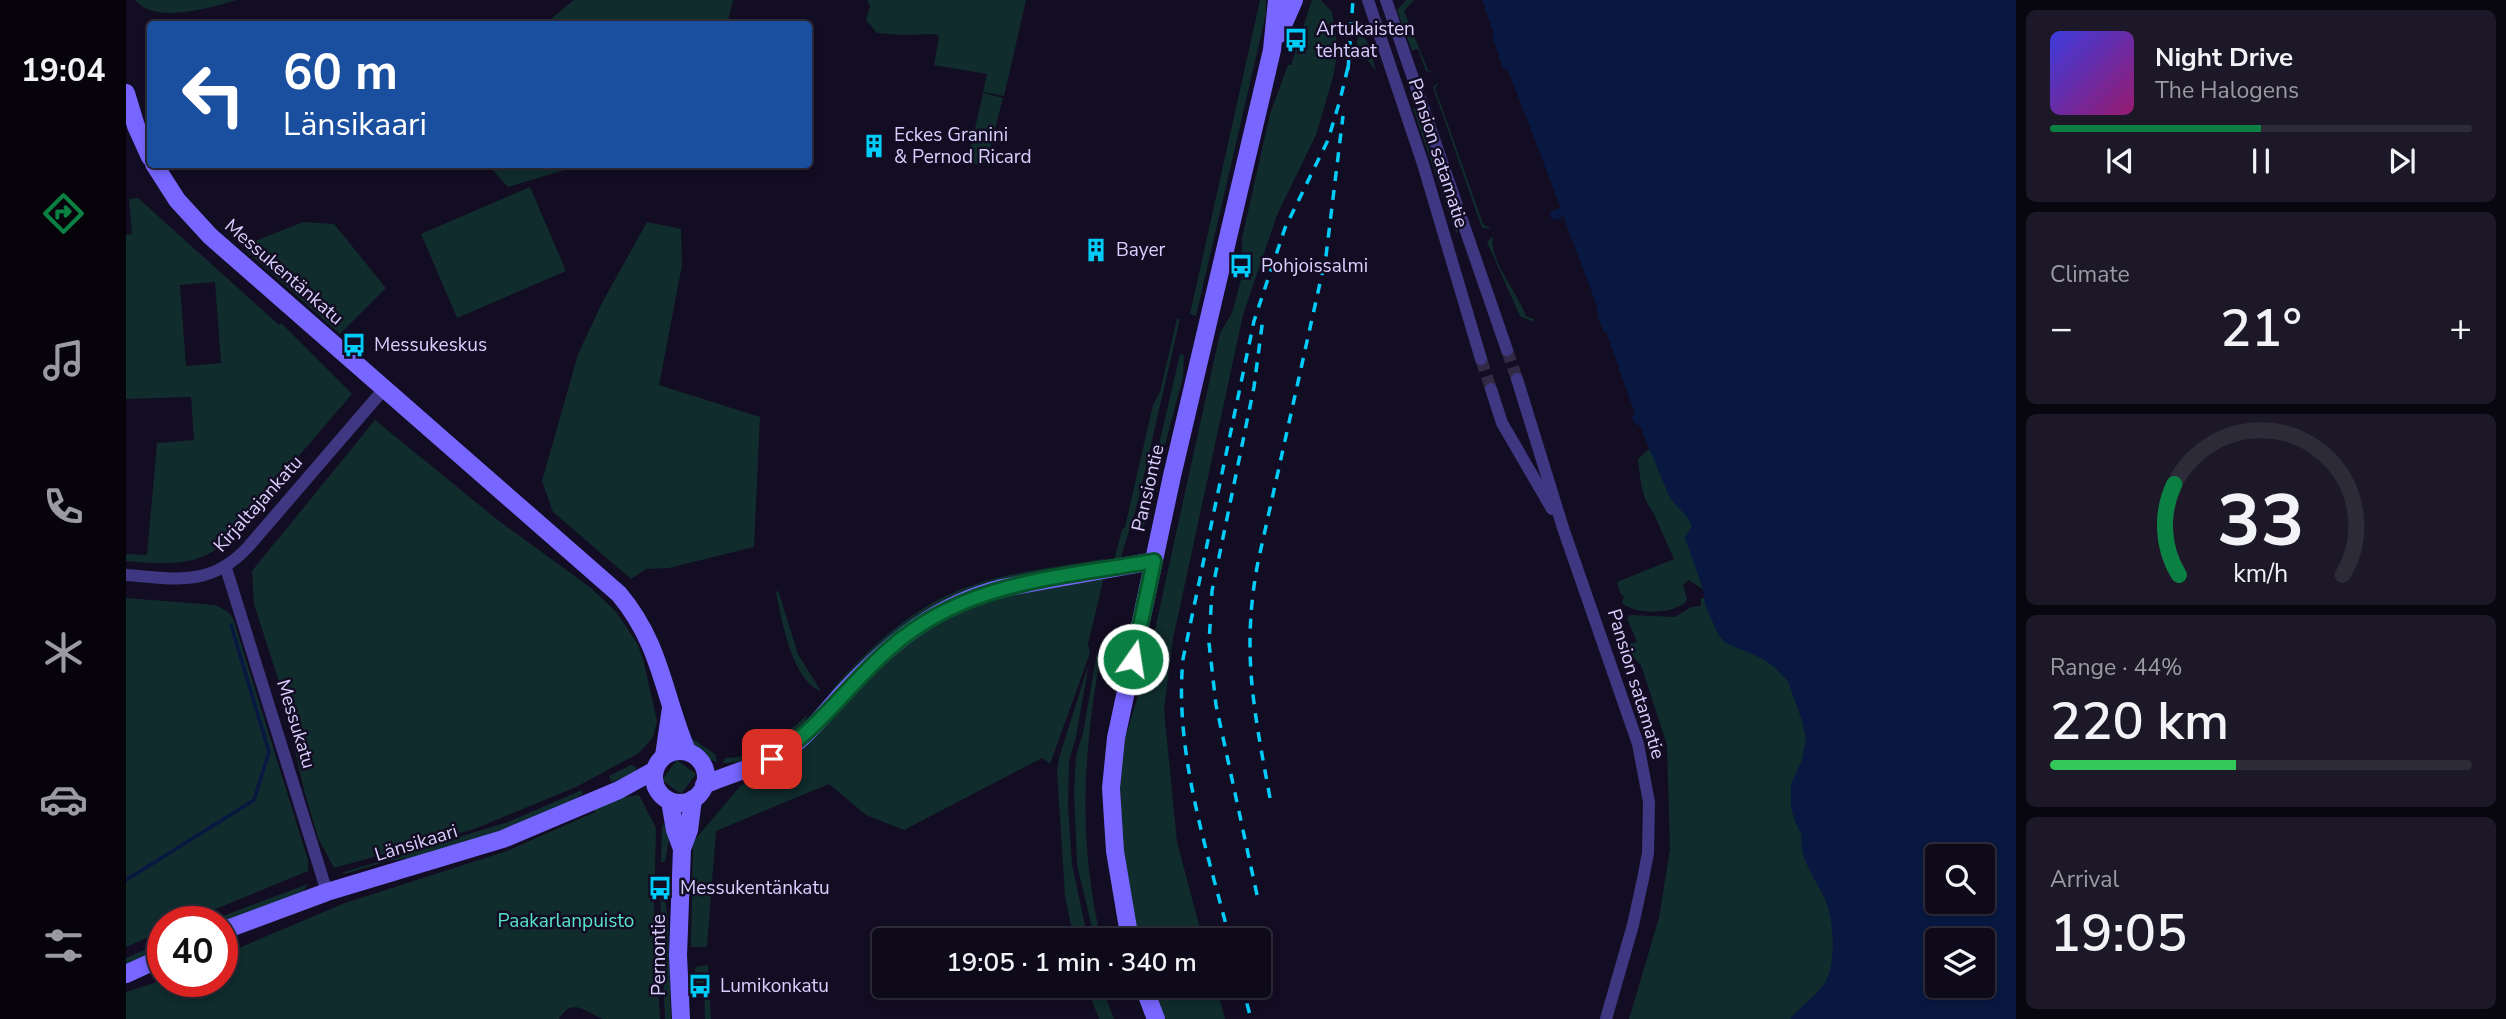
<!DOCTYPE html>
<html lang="en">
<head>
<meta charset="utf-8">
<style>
	:root { --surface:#0e0a1a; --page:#1c1827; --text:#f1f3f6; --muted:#9b9aa2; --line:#2e2b39; --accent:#0b8043 }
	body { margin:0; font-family:"Nunito Sans",sans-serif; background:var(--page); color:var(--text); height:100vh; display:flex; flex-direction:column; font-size:26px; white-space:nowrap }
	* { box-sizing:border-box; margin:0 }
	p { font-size:23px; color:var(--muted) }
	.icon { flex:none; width:38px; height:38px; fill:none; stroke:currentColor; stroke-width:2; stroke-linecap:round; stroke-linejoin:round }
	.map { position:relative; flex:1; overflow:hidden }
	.drawer { display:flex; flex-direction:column; gap:10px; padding:10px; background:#08060e; width:490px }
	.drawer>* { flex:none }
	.guide { position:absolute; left:21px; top:21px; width:665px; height:147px; border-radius:7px; box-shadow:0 4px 10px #0003,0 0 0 2px var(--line); background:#1a4fa0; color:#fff; overflow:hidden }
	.controls { position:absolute; left:1799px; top:844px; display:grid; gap:14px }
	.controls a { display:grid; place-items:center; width:70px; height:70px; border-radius:7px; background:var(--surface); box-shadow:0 4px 10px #0003,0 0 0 2px var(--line); font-size:35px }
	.speed { position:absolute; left:21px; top:906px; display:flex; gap:14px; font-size:35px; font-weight:700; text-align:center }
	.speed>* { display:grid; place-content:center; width:91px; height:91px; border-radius:50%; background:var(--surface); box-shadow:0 4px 10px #0003,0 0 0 2px var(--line); line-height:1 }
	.speed .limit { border:10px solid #d22; background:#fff; color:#111 }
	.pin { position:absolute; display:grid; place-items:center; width:60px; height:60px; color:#fff; margin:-30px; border-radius:14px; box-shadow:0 4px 10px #0006 }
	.me { position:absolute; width:77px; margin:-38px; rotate:13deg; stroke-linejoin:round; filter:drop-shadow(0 0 5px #0008) }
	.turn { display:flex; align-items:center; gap:24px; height:147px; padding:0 21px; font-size:32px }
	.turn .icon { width:91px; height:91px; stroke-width:2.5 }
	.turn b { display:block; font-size:49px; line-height:60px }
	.big { font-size:52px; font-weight:600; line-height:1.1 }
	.drawer .card { flex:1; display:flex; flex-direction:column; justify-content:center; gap:10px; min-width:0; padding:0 24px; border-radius:10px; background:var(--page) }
	.drawer .dial { align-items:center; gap:0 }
	.dial svg { height:182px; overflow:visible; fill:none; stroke:var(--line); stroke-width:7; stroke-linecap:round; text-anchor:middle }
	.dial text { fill:var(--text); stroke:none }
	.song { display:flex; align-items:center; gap:21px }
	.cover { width:84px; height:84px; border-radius:10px; background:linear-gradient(135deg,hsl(240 70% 55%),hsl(320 70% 35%)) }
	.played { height:7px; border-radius:4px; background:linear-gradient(90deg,var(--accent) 50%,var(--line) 50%) }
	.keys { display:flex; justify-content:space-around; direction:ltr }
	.heat { display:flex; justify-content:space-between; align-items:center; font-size:38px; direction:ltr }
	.charge { height:10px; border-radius:5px; background:linear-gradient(90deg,#34c759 44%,var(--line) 0) }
	.trip { position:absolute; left:746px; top:928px; width:399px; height:70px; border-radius:7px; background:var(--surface); box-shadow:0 4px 10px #0003,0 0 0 2px var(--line); font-weight:600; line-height:70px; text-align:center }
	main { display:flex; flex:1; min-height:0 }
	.tabs { display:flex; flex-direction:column; width:126px; justify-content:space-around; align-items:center; background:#06040a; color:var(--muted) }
	.tabs .icon { width:49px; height:49px }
	.tabs .current { color:var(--accent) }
	.tabs b { font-size:32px; color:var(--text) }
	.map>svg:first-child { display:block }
	.green { fill:#102c2d; fill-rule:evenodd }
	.water { fill:#081841; fill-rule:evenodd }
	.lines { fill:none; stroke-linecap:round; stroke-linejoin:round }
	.stream { stroke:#081841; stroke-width:3.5 }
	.street-tunnel { stroke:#312a44; stroke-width:12; stroke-dasharray:12 6; stroke-linecap:butt }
	.street { stroke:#403783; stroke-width:12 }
	.secondary { stroke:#76f; stroke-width:18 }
	.rail { stroke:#00ccfa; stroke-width:3.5; stroke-dasharray:10 9; stroke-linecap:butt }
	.route-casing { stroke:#07532c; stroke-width:18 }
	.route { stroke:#0b8043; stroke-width:12 }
	.labels { text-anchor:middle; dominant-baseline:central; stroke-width:5; stroke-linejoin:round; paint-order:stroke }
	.poi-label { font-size:19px; fill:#d9cfff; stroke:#130d23; text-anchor:start }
	.street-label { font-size:19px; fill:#d9cfff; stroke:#130d23 }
	.park-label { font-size:19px; fill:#58e2cb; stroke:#130d23 }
</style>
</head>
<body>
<main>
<nav class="tabs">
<b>19:04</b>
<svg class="icon current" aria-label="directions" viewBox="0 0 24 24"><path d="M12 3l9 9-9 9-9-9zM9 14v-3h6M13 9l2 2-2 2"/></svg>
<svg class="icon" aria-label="music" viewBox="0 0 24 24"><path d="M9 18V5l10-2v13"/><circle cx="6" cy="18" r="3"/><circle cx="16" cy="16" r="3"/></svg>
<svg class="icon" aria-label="phone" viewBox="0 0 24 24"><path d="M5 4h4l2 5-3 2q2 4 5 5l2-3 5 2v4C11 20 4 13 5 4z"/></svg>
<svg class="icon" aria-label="climate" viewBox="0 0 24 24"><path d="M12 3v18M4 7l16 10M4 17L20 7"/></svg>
<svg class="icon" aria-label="car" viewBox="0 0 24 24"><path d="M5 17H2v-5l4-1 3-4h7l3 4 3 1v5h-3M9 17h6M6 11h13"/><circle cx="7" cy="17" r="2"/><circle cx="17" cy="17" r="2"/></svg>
<svg class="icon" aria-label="filters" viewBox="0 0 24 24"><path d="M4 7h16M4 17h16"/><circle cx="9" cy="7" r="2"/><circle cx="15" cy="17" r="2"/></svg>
</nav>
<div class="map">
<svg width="1890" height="1019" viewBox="0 0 1890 1019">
	<rect width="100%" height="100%" fill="#130d23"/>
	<!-- green -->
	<path class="green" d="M 9,0 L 111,0 C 86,7 29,25 9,0 Z
		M 448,0 L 607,0 L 601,24 L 419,24 Z
		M 741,0 L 900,0 L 878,96 L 857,92 L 861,74 L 808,65 L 813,37 L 810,34 L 777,35 L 751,33 L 740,20 L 744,7 Z
		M 1134,0 L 1140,0 L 1140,14 L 1070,316 L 1064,314 Z
		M 1186,0 L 1195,0 L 1206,12 L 1212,50 L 1207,77 L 1190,135 L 1151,215 L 1117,315 L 1047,639 L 1038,710 L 1051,842 L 1077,940 L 1012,940 L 997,865 L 994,784 L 998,742 L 1021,666 L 1094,333 L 1106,313 L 1120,261 L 1116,260 L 1116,238 L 1144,114 L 1162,65 L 1165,65 Z
		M 1280,0 L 1288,0 L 1278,11 L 1302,70 L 1309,73 L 1300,71 L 1292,49 L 1286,51 L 1271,10 Z
		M 1233,25 L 1243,46 L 1250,71 L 1235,52 L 1230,51 Z
		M 1313,82 L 1309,88 L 1357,224 L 1365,229 L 1356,228 L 1307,87 Z
		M 857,93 L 877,98 L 861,160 L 854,166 L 842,160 Z
		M 1289,108 L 1332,232 L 1330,233 L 1287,109 Z
		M 362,165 L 455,165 L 382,187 Z
		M 404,187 L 440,271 L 331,318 L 295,234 Z
		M 12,198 L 153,325 L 155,323 L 226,394 L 97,544 C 69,568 34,564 0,561 L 0,554 L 21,555 L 31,443 L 68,440 L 65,397 L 0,399 L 0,235 L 6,234 L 3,199 ZM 89,282 L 95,363 L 60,366 L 54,285 Z
		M 177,222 L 208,224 L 260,288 L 214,334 L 119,250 L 122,244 Z
		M 521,222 L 555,229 L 556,265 L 533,385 L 634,417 L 628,547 L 543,568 L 520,569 L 505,579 L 427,512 L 416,481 L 452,354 L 477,301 Z
		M 1367,236 C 1362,259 1391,291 1400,316 L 1408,319 L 1408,322 L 1394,316 L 1361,242 Z
		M 1051,319 L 1054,319 L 1011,505 L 995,557 L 988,560 L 996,530 L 999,527 L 1027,405 L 1034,392 Z
		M 1054,354 L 1058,355 L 1057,377 L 1016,532 L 1013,531 Z
		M 249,420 L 373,521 L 465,588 L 491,613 L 511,643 L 517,659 L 531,721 L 527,737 L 513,753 L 450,787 L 348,829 L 208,868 L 192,838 L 179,794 L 154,685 L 128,604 L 126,571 Z
		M 1523,449 L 1528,450 L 1563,485 L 1577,589 L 1562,580 L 1557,585 L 1561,599 L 1559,603 C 1544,614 1510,615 1496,603 L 1498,597 L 1494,593 L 1491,582 L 1548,559 L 1527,512 C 1515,498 1514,476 1512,459 Z
		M 977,559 L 981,562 L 872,582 L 710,691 L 704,692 C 742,648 788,605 844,586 C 887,571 933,567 977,559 Z
		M 978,577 L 962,644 L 964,653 L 924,764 L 916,758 L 778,830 L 740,815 L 703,784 L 590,831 L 581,947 L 565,947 L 567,842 L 615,785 L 625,784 L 653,770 L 652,766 L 687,735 L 730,689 L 798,629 L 868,596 Z
		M 652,590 L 672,654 L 695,691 C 666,681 656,620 650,593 Z
		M 0,598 L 89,605 L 101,611 L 107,618 L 182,860 L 182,871 L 58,922 L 37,922 L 37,931 L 0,947 Z
		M 1575,598 L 1579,598 L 1689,685 L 1726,889 L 1694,1019 L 1503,1019 L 1533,918 L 1544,849 L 1541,745 L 1515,665 L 1508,658 L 1502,644 L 1511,642 L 1501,618 L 1504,615 L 1549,617 L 1565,607 L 1575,606 Z
		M 971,653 L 974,658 C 957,759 952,838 975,940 L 969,940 L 951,865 L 948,792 L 950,756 L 957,733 Z
		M 963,663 L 950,737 L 943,761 L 942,806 L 946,864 L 962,940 L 948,940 L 939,896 L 931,771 L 933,758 Z
		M 681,715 C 678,742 622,764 597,763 L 599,758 C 633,758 658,736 681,715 Z
		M 565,738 L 589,754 L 591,762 L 582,759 L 567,748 Z
		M 551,760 L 570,774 L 555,794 L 536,780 Z
		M 505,765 L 510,767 L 510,775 L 485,782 L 483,776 Z
		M 456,790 L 457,794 L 428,811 L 306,855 L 262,861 L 222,873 L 215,873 L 382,822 Z
		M 513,795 L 530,828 L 528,905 L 534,1019 C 520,1019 488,1019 477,1019 C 460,1013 447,996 433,1019 L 0,1019 L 0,992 L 37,980 L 37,982 L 96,982 L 96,955 L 219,903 L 381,851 L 469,812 L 469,807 L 488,799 Z
		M 540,822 L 543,839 L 539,862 L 535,862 L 536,826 Z
		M 182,884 L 176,893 L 96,922 L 81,922 Z
		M 534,893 L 538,893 L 542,919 L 545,1019 L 539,1019 Z
		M 37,942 L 37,950 L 0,965 L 0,958 Z
		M 582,965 L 585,1019 L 579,1019 L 578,983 L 570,983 L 569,967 Z
		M 960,985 L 975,985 L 988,1019 L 973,1019 Z
		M 1024,985 L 1090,985 L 1099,1019 L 1038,1019 Z"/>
	<!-- water -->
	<path class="water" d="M 1356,0 L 1890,0 L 1890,1019 L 1664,1019 C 1674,1007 1691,995 1698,984 C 1711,966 1708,919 1699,899 C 1690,879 1672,858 1676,835 L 1670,824 L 1665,808 L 1665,784 L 1676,760 L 1680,739 L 1676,721 L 1662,681 L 1647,666 L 1635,658 L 1598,642 L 1592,634 L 1579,605 L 1577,589 L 1559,538 L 1566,526 C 1561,513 1550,508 1543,496 L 1514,426 L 1508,423 L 1506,418 L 1509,414 L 1480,331 L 1477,331 L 1472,316 L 1470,303 L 1437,216 L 1431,220 L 1425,219 L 1424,211 L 1435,208 L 1382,70 L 1377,68 L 1366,36 L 1368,34 ZM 1811,856 L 1857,856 L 1857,901 L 1811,901 ZM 1811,940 L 1857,940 L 1857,985 L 1811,985 Z"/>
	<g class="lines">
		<!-- stream -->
		<path class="stream" d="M 0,880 L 128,800 L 143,752 L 105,625"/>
		<!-- street-tunnel -->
		<path class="street-tunnel" d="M 1381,350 L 1391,379
			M 1355,359 L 1365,389"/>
		<!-- street -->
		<path class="street" d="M 1242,0 L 1297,164 L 1355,359
			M 1260,0 L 1381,350
			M 1391,379 L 1437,528 L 1512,744 L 1523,802 L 1522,853 L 1517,879 L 1507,925 L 1480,1019
			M 1365,389 L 1376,423 L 1426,509
			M 100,568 L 201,892
			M 0,575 C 50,579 85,587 122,547 L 258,389"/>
		<!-- secondary -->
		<path class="secondary" d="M 1153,34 L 1168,0
			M 0,93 L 10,126 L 24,157
			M 28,164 L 51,200 L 84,236 L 493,594 C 535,644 537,694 561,751
			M528 777a26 26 0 1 1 52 0a26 26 0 1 1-52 0Z
			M 538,756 L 545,708
			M 578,785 C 609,771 643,765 670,743 C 688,728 702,709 718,692 C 763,644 811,604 876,588 L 1028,561
			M 544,801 L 549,830 L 556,849
			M 96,931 L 201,892 L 377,839 L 493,790 L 529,770
			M 1004,940 L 989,851 L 985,788 L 990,738 L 1046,476 L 1146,50 L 1151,0
			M 0,974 L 37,957
			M 1017,985 L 1030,1019
			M 555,1019 L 552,955 L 556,849 L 563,830 L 567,799"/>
		<!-- rail -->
		<path class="rail" d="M 1222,70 L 1227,0
			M 1144,798 C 1128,711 1115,651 1132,562 L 1200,256 L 1217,116
			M 1131,895 L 1090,705 L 1083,643 L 1086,591 L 1128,387 L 1137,318
			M 1104,940 C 1081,850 1048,752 1057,659 L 1128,321 L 1159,228 L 1202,140 L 1214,100 L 1223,63
			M 1116,985 L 1125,1019"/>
	</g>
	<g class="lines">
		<!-- route casing -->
		<g class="route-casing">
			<path id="route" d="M 646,759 C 692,730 723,684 763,649 C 839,581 932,578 1028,561 L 1007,659"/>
		</g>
		<!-- route -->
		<use href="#route" class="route"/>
	</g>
	<!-- icons -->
	<defs>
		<g id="bus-bare" transform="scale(1.89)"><path d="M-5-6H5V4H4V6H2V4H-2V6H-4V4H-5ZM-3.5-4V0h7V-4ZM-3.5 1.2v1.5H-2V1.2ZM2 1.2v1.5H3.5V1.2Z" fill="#00ccfa" stroke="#130d23" stroke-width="2.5" paint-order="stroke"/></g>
		<g id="building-bare" transform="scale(1.89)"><path d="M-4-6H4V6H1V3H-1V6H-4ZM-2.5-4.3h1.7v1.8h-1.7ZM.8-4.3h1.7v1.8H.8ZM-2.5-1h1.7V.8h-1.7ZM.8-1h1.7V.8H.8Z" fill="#00ccfa" stroke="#130d23" stroke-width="2.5" paint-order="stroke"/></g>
	</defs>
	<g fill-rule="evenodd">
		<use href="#bus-bare" x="1170" y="40"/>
		<use href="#building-bare" x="748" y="146"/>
		<use href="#building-bare" x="970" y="250"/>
		<use href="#bus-bare" x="1115" y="266"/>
		<use href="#bus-bare" x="228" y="345"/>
		<use href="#bus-bare" x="534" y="888"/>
		<use href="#bus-bare" x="574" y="986"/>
	</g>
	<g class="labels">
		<!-- poi labels -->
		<g class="poi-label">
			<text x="1190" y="29">Artukaisten<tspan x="1190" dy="22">tehtaat</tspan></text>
			<text x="768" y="135">Eckes Granini<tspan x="768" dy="22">&amp; Pernod Ricard</tspan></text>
			<text x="990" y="250">Bayer</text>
			<text x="1135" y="266">Pohjoissalmi</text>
			<text x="248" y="345">Messukeskus</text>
			<text x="554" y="888">Messukentänkatu</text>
			<text x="594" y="986">Lumikonkatu</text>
		</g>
		<!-- street labels -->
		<g class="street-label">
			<text transform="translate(1312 153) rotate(72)">Pansion satamatie</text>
			<text transform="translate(158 272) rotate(41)">Messukentänkatu</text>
			<text transform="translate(1022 488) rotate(-77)">Pansiontie</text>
			<text transform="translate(132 504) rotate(-48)">Kirjaltajankatu</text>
			<text transform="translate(1510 684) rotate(73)">Pansion satamatie</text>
			<text transform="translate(170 724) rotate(73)">Messukatu</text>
			<text transform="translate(290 843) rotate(-17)">Länsikaari</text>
			<text transform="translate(533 955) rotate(-90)">Pernontie</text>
		</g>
		<!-- park labels -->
		<g class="park-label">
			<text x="440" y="921">Paakarlanpuisto</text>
		</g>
	</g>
</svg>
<div class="controls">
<a><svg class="icon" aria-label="search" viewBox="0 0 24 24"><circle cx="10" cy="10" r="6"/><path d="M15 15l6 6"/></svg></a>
<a><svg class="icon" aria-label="layers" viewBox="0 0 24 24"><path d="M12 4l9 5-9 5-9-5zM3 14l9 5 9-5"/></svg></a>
</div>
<div class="speed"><div class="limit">40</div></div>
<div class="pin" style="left:646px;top:759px;background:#d93025"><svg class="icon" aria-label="arrive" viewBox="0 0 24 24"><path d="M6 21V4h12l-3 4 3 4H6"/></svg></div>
<svg class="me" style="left:1007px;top:659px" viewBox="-20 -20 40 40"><circle r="17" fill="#0b8043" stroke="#fff" stroke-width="3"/><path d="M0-11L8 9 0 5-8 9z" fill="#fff"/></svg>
<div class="trip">19:05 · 1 min · 340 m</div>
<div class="guide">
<div class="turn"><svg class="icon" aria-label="left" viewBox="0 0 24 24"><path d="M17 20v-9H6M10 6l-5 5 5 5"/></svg><div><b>60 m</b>Länsikaari</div></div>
</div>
</div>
<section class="drawer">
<div class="card">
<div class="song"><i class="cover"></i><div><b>Night Drive</b><p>The Halogens</p></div></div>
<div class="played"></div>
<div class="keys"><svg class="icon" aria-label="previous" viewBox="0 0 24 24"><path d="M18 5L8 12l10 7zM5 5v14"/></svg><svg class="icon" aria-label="pause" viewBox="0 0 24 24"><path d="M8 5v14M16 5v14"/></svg><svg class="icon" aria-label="next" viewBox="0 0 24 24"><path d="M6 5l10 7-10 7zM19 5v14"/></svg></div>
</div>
<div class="card"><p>Climate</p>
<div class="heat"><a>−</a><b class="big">21°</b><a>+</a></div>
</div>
<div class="card dial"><svg viewBox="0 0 100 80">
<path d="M14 69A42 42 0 1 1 86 69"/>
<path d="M14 69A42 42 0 0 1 12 29" stroke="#0b8043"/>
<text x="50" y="56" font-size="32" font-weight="700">33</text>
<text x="50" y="72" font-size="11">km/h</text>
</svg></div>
<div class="card"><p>Range · 44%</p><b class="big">220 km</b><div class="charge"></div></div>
<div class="card"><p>Arrival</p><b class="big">19:05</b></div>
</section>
</main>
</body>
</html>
